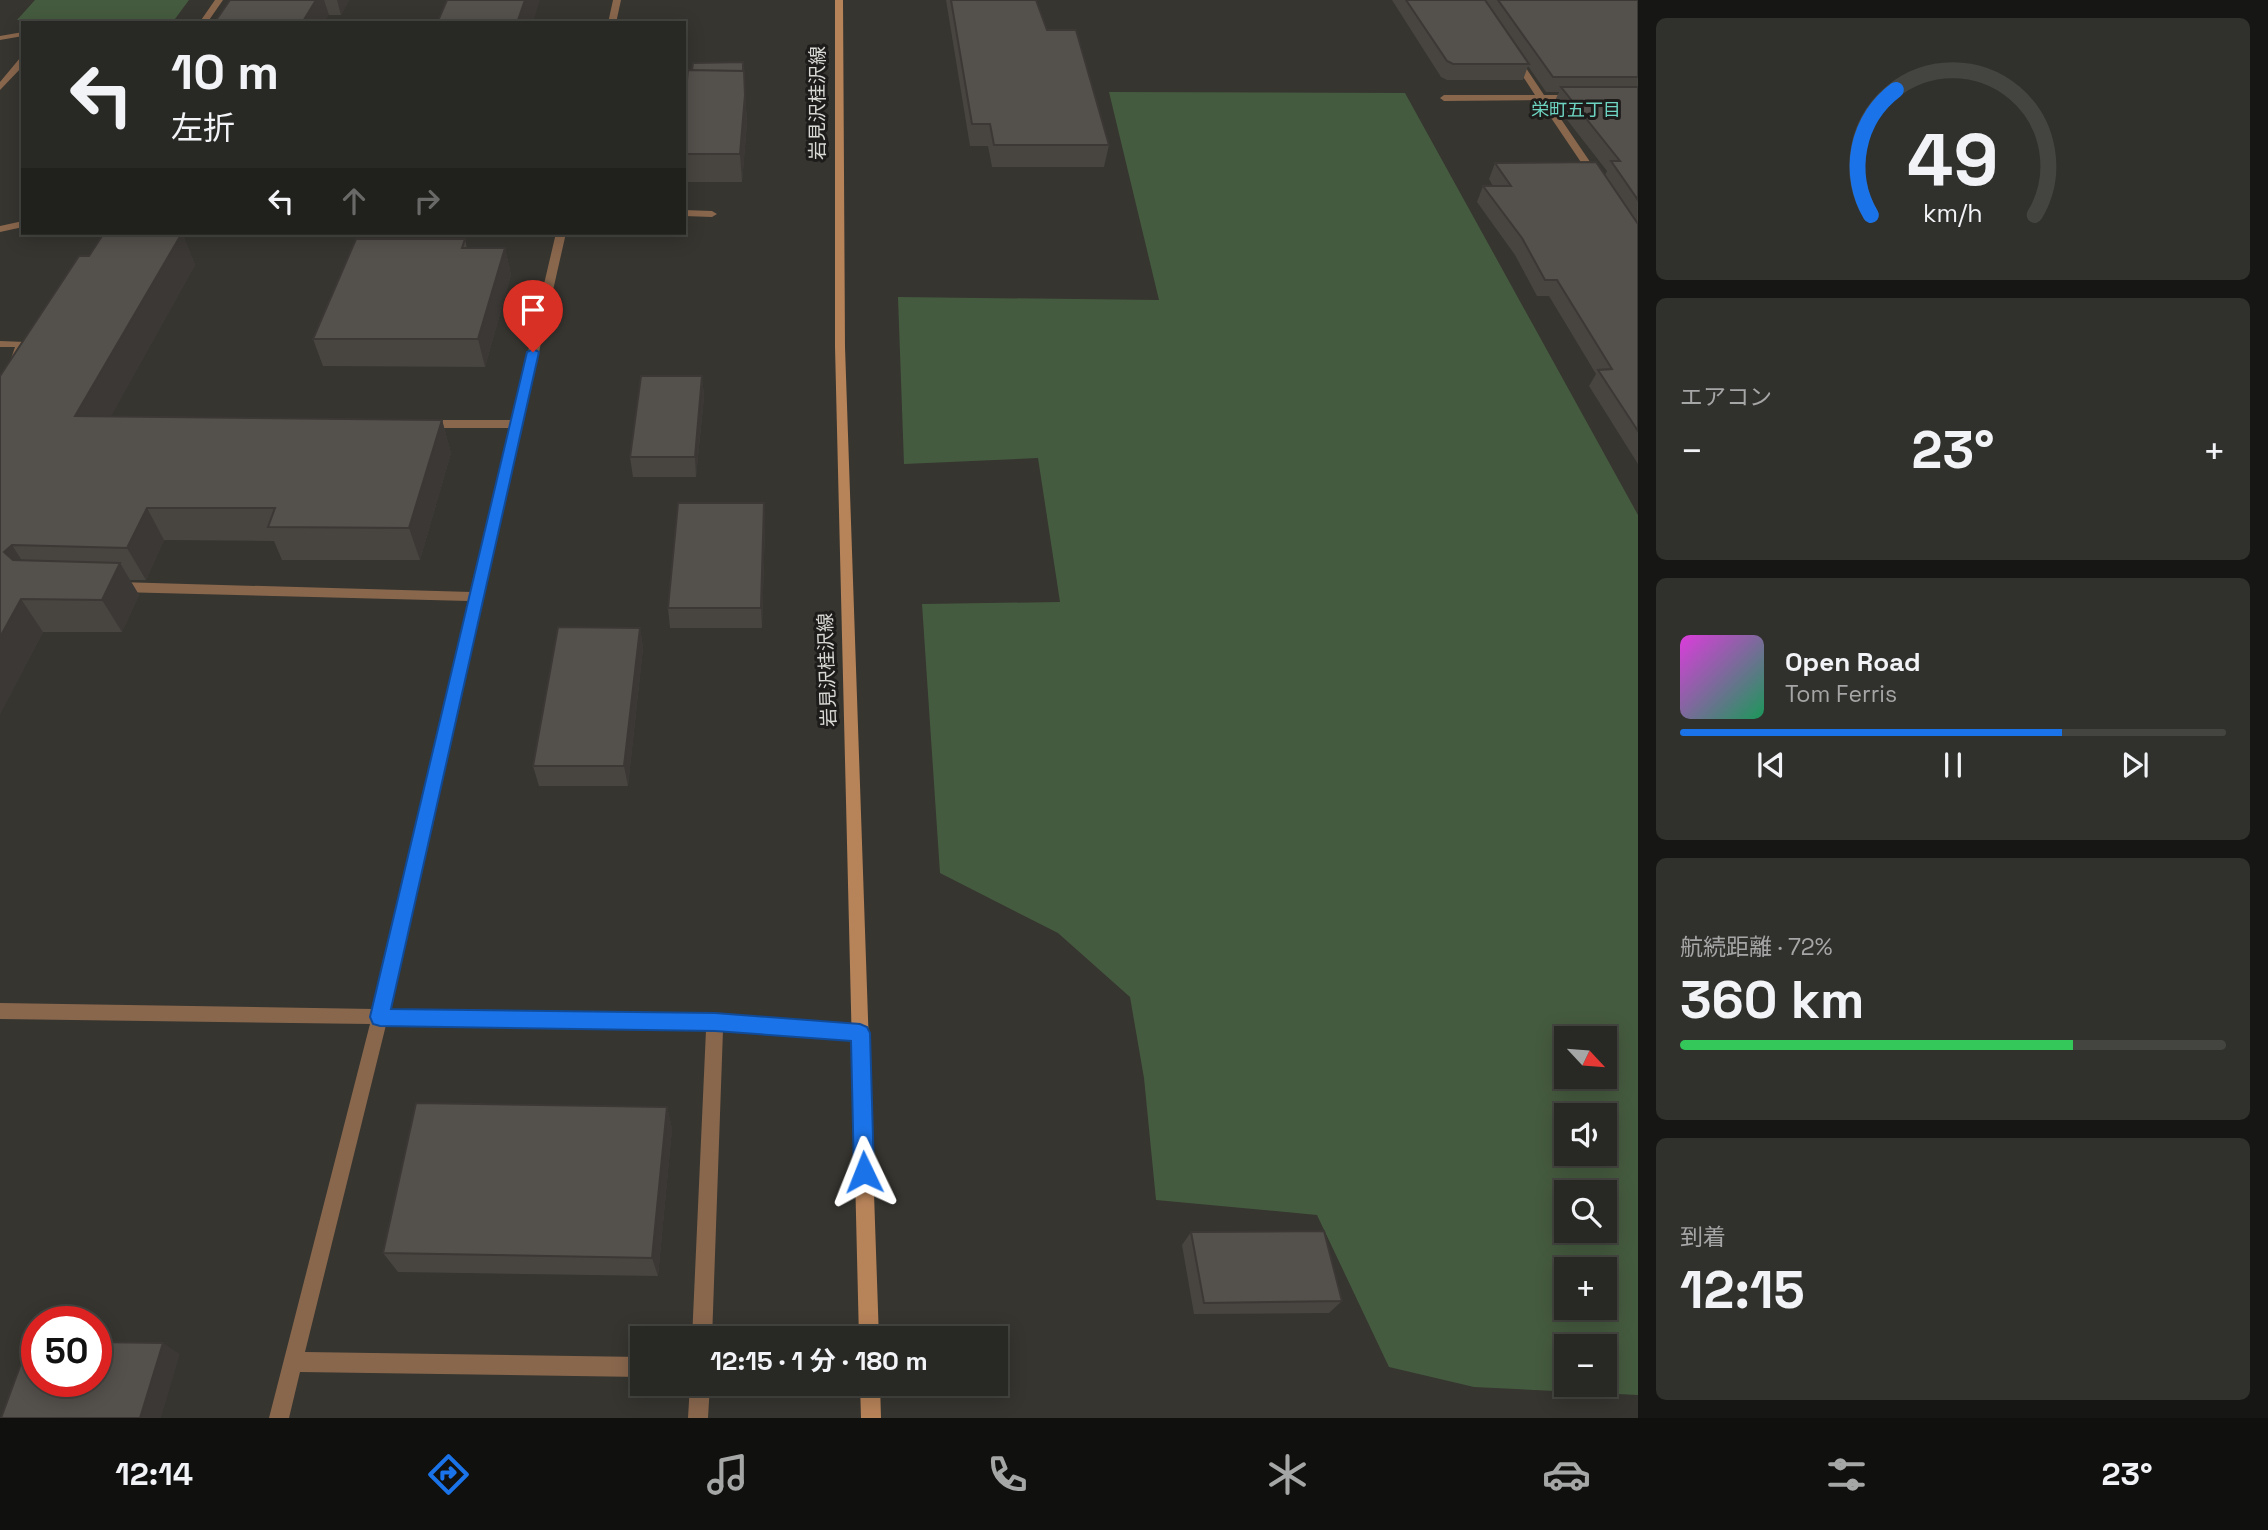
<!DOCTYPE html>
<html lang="ja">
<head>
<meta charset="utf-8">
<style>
	:root { --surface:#282824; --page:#30302c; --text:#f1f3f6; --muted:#a5a6a6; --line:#444441; --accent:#1a73e8 }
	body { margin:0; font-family:"Space Grotesk","Noto Sans JP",sans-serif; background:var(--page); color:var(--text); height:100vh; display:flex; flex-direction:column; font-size:26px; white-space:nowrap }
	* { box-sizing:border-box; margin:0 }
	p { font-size:23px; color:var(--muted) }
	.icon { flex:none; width:38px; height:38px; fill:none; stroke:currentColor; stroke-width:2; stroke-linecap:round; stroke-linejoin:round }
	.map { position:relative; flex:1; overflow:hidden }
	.sheet { display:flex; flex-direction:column; gap:18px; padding:18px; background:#161614; width:630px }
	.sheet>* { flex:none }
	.top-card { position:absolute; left:21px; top:21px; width:665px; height:214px; border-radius:0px; box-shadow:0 4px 18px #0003,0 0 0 2px var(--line); background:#282824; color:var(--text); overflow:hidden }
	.needle { width:46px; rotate:116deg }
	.tools { position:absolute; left:1554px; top:1026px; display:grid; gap:14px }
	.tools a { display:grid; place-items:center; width:63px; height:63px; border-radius:0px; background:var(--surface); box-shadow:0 4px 18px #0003,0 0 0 2px var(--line); font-size:35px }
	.speed { position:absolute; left:21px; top:1306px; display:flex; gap:14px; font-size:35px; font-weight:700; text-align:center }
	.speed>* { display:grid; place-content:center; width:91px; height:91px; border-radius:50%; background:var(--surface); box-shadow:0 4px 18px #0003,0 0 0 2px var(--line); line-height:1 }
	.speed .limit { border:10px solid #d22; background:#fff; color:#111 }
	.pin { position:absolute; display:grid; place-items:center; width:60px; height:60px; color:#fff; margin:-72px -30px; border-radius:50% 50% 50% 0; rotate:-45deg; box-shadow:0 0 7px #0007 }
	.pin .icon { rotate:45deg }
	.me { position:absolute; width:77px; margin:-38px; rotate:358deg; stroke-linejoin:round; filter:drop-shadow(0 0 5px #0008) }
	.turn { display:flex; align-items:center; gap:24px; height:147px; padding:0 35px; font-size:32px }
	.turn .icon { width:91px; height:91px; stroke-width:2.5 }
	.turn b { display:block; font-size:49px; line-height:60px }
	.lanes { display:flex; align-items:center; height:66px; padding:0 35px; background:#0003; justify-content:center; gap:35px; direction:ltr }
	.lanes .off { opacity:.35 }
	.big { font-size:52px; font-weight:700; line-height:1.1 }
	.sheet .card { flex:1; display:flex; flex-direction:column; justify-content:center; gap:10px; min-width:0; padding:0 24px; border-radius:10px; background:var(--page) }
	.sheet .dial { align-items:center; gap:0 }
	.dial svg { height:182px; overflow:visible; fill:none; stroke:var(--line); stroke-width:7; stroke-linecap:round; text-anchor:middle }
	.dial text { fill:var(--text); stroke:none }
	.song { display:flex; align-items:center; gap:21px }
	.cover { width:84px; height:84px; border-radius:10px; background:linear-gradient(135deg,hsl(300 70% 55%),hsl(150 70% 35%)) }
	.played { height:7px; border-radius:4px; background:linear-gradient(90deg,var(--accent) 70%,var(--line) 70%) }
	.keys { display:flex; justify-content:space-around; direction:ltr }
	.heat { display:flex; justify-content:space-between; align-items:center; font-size:38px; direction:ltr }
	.charge { height:10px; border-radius:5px; background:linear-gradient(90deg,#34c759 72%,var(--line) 0) }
	.trip { position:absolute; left:630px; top:1326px; width:378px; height:70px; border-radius:0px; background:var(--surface); box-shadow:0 4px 18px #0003,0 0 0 2px var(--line); font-weight:700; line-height:70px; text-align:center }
	.menu { display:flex; height:112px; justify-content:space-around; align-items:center; background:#10100e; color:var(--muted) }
	.menu .icon { width:49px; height:49px }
	.menu .current { color:var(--accent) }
	.menu b { font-size:32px; color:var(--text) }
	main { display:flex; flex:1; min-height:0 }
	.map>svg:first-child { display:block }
	.green { fill:#455b3f; fill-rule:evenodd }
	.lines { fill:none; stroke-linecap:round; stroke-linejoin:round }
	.lane { fill:#89674d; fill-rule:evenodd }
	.street { fill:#89674d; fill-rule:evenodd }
	.secondary { fill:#b78359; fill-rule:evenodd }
	.wall { fill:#484541 }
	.shaded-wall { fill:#3b3835 }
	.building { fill:#54504c; stroke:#3b3835; stroke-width:2 }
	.route { fill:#1a73e8; stroke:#114b97; stroke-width:2 }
	.labels { text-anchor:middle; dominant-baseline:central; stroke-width:6; stroke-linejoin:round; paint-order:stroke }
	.far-neighbourhood-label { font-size:18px; fill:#6ed5c3; stroke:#1d1c1a }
	.street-label { font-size:19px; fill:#d8d8d5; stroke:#1d1c1a }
</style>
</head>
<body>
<main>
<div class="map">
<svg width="1638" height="1418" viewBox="0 0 1638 1418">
	<rect width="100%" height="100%" fill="#363530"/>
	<!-- green -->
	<path class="green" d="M 35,0 L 189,0 L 175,19 L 17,20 Z
		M 1109,92 L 1405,93 L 1638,515 L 1638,1395 L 1474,1387 L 1389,1367 L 1317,1215 L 1156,1200 L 1144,1078 L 1130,997 L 1058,933 L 940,873 L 922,604 L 1060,602 L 1038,458 L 904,464 L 898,297 L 1159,300 ZM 1566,1038 L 1605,1038 L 1605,1076 L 1566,1076 ZM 1566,1115 L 1605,1115 L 1605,1153 L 1566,1153 ZM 1566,1192 L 1605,1192 L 1605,1230 L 1566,1230 ZM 1566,1269 L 1605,1269 L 1605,1307 L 1566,1307 ZM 1566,1346 L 1605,1346 L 1605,1384 L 1566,1384 Z"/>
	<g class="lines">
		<!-- lane -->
		<path class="lane" d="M 215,0 L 223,0 L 207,23 L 199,23 Z
			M 613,0 L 621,0 L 616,23 L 608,23 Z
			M 23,32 L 23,36 L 0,40 L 0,36 Z
			M 20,58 L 23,58 L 23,66 L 0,90 L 0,82 Z
			M 684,210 L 712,211 L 717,214 L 712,217 L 684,216 Z
			M 23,221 L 23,227 L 0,232 L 0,226 Z
			M 556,233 L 566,233 L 390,1009 L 715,1014 L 860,1025 L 866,1027 L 868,1033 L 866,1039 L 860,1041 L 723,1030 L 712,1339 L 692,1339 L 706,1030 L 386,1025 L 305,1352 L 642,1357 L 642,1377 L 300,1372 L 289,1418 L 269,1418 L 370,1024 L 0,1019 L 0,1003 L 374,1009 L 469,601 L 118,592 L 112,587 L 118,582 L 472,592 L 510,428 L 427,428 L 421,424 L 427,420 L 512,420 Z
			M 0,341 L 26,342 L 27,344 L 20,361 L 12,361 L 11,359 L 15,347 L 0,347 Z
			M 690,1384 L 710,1384 L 708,1418 L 688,1418 Z"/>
		<!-- street -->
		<path class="street" d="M 1512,56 L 1518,56 L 1544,95 L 1577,95 L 1578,97 L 1574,100 L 1548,100 L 1601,178 L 1599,180 L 1593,180 L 1539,100 L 1444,101 L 1440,98 L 1444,95 L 1535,95 L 1511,58 Z"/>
		<!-- secondary -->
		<path class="secondary" d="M 835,0 L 843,0 L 845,347 L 879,1339 L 859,1339 L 835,347 Z
			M 860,1384 L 880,1384 L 881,1418 L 861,1418 Z"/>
	</g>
	<!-- wall -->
	<path class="wall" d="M 230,0 L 349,0 L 341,15 L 329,15 Z
		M 946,0 L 1036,0 L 1047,30 L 1109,145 L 1104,167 L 992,167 L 988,146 L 970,146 Z
		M 1392,0 L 1638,0 L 1638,464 L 1589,386 L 1596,374 L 1549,296 L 1537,296 L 1515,255 L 1477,202 L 1483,186 L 1493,186 L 1489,179 L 1495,163 L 1605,175 L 1607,171 L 1554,103 L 1559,92 L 1546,92 L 1528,66 L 1523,80 L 1447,80 L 1441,77 Z
		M 684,80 L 745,95 L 747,123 L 742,182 L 684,182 Z
		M 182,233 L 195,265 L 111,416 L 442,420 L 451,453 L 420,560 L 282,560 L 274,541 L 164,540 L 146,580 L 130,580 L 139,595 L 122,632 L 43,632 L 0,714 L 0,376 L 89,256 Z
		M 465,239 L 467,248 L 505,248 L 511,275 L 485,367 L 323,366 L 313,339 Z
		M 702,376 L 704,397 L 696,477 L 633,477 L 630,457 Z
		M 764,503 L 765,524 L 762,628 L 670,628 L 668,608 Z
		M 640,628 L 643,648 L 628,786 L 539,786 L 533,766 Z
		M 667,1107 L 672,1129 L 658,1276 L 398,1272 L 383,1253 Z
		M 1191,1232 L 1342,1301 L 1329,1313 L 1194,1314 L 1182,1245 Z"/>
	<!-- shaded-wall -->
	<path class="shaded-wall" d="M 316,0 L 324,0 L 329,15 L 324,23 L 302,23 Z
		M 337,0 L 349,0 L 341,15 Z
		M 525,0 L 540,0 L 533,23 L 517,23 Z
		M 745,95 L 747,123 L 742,182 L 740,154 Z
		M 182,233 L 195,265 L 93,449 L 75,416 Z
		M 505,248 L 511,275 L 485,367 L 478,339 Z
		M 702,376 L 704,397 L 696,477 L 695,457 Z
		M 442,420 L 451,453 L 420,560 L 409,528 Z
		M 764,503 L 765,524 L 762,628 L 761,608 Z
		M 147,508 L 164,540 L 146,580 L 127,548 Z
		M 12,545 L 33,578 L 4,552 Z
		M 120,563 L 139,595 L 122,632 L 102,600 Z
		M 21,599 L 43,632 L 0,714 L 0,637 Z
		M 640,628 L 643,648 L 628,786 L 624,766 Z
		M 667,1107 L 672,1129 L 658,1276 L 652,1258 Z
		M 163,1343 L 180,1354 L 161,1418 L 140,1418 Z"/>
	<!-- building -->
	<path class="building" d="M 230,0 L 316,0 L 302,23 L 214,23 Z
		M 447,0 L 525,0 L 517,23 L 437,23 Z
		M 951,0 L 1036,0 L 1047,30 L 1076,30 L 1109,145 L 994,145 L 990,124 L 972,124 Z
		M 1406,0 L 1485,0 L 1529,64 L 1453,64 L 1447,61 Z
		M 1498,0 L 1638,0 L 1638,77 L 1553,77 Z
		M 743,62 L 743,71 L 692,70 L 693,63 Z
		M 688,70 L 744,71 L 745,95 L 740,154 L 684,154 L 684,80 L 687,80 Z
		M 1561,87 L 1638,87 L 1638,200 L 1611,161 L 1620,161 Z
		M 1596,162 L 1638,224 L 1638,431 L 1598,370 L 1612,369 L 1557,280 L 1545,280 L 1522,238 L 1483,186 L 1511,186 L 1495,163 Z
		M 104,233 L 182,233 L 75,416 L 442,420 L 409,528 L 268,527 L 275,508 L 147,508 L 127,548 L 12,545 L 4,552 L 13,560 L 120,563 L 102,600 L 21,599 L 0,637 L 0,376 L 79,256 L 89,256 Z
		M 356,239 L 465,239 L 462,248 L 505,248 L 478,339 L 313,339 Z
		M 641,376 L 702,376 L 695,457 L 630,457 Z
		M 678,503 L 764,503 L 761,608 L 668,608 Z
		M 558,627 L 640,628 L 624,766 L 533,766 Z
		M 416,1103 L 667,1107 L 652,1258 L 383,1253 Z
		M 1324,1231 L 1342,1301 L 1204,1303 L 1191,1232 Z
		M 29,1342 L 37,1342 L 37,1381 L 96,1381 L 96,1342 L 163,1343 L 140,1418 L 1,1418 Z"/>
	<!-- route -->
	<path class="route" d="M 533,349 L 539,352 L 391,1009 L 715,1013 L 860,1024 L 867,1027 L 870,1033 L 874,1172 L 871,1179 L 864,1182 L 857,1179 L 854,1172 L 851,1041 L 715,1031 L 380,1026 L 373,1024 L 370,1017 L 527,352 Z"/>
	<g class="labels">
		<!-- far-neighbourhood labels -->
		<g class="far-neighbourhood-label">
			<text x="1576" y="109">栄町五丁目</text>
		</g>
		<!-- street labels -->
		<g class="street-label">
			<text transform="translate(817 103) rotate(-90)">岩見沢桂沢線</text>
			<text transform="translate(827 670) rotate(-92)">岩見沢桂沢線</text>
		</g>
	</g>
</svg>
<div class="tools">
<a><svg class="needle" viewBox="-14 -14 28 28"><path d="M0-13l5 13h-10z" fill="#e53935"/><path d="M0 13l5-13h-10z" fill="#a5a6a6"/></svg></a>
<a><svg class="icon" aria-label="sound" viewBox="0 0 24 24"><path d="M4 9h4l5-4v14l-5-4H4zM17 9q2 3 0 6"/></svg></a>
<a><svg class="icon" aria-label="search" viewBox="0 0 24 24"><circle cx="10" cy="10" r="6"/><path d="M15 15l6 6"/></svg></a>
<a>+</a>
<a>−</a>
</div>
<div class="speed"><div class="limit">50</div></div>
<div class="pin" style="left:533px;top:352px;background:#d93025"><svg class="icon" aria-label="arrive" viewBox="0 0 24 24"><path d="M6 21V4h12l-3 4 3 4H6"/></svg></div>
<svg class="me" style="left:864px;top:1172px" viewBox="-20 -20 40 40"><path d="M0-17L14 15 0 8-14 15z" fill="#1a73e8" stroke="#fff" stroke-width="4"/></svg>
<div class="trip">12:15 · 1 分 · 180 m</div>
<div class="top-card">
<div class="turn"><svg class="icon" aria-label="left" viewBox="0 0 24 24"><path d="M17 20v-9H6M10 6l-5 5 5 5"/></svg><div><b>10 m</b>左折</div></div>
<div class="lanes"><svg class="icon" aria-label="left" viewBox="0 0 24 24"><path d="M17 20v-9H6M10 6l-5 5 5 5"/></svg><svg class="icon off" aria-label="ahead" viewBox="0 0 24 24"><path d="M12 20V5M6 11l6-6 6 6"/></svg><svg class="icon off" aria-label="right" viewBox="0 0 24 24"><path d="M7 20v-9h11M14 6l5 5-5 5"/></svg></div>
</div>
</div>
<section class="sheet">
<div class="card dial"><svg viewBox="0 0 100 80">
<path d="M14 69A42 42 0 1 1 86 69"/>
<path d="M14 69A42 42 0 0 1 25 14" stroke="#1a73e8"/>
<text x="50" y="56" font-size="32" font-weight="700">49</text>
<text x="50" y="72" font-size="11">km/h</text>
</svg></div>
<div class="card"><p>エアコン</p>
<div class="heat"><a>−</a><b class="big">23°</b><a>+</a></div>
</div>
<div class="card">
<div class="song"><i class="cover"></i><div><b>Open Road</b><p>Tom Ferris</p></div></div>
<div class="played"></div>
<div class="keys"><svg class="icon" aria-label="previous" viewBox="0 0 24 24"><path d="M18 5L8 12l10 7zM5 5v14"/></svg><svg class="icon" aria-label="pause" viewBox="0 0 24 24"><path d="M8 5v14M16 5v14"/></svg><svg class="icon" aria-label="next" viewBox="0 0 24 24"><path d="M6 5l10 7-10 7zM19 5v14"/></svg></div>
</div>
<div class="card"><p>航続距離 · 72%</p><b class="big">360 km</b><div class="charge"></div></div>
<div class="card"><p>到着</p><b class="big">12:15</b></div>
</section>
</main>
<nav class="menu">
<b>12:14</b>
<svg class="icon current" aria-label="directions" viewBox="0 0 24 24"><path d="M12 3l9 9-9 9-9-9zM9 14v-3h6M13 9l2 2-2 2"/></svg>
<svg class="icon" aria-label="music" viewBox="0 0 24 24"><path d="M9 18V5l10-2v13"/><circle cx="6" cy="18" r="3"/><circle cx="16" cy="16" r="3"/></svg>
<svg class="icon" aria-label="phone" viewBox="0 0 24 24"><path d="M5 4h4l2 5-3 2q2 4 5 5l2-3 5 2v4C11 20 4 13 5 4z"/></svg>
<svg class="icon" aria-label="climate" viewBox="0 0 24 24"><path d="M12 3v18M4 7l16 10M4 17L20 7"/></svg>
<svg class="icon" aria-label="car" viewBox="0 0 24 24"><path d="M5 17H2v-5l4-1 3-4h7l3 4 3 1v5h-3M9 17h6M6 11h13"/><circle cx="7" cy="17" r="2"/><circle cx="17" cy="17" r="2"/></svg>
<svg class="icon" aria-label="filters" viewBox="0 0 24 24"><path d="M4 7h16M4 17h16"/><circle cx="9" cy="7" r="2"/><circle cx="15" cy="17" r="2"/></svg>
<b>23°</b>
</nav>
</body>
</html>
